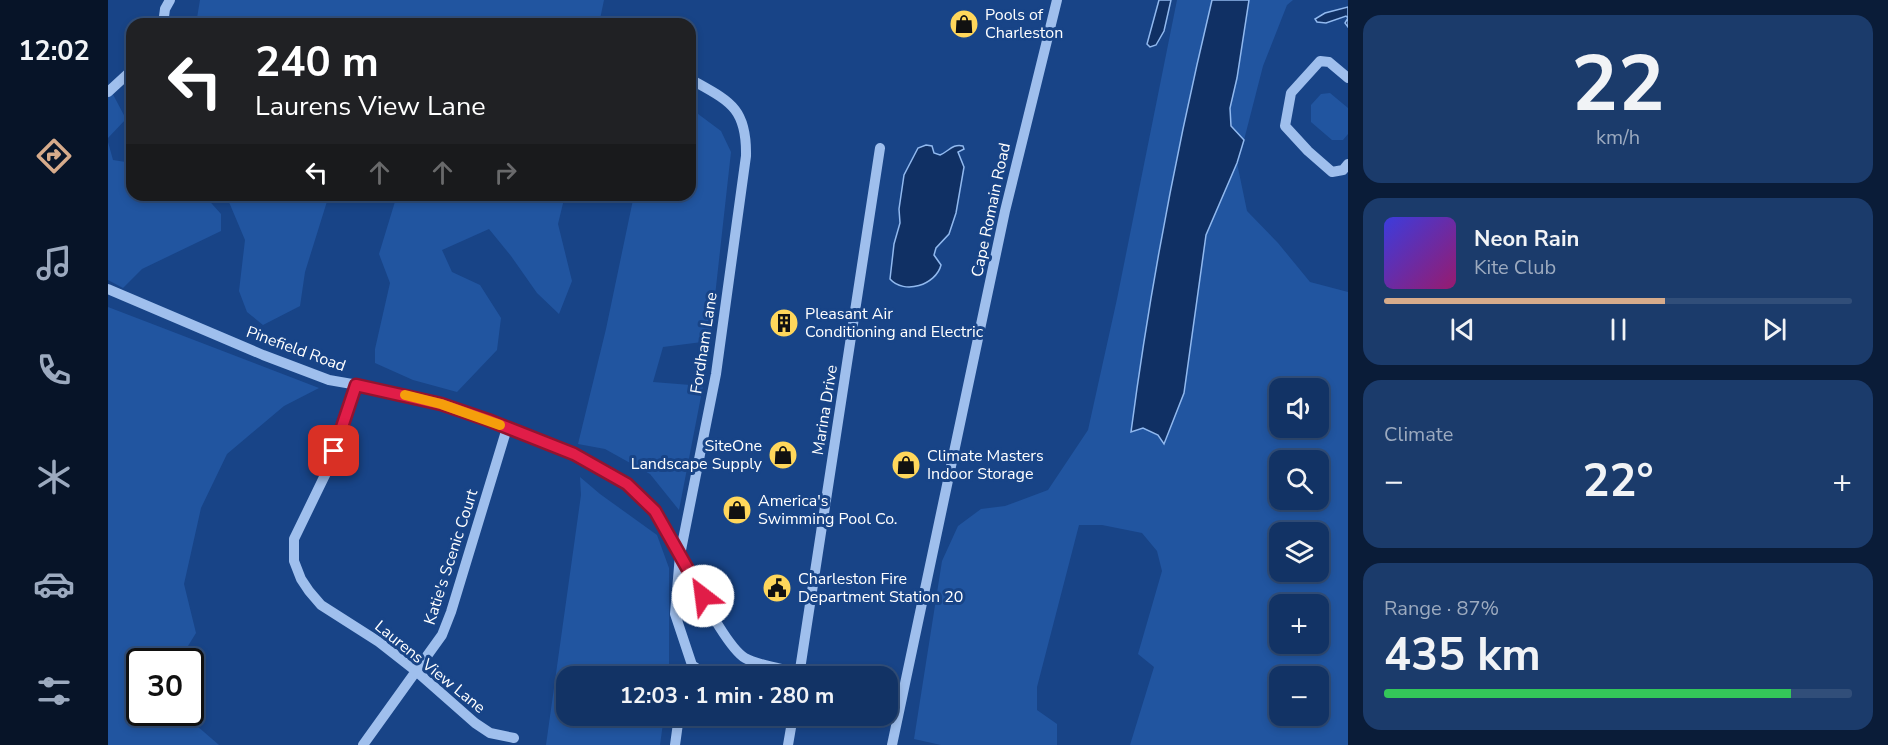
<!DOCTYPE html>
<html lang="en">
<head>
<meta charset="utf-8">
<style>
	:root { --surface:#123365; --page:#1b3b6b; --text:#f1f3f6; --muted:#9caabf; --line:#314e79; --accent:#d6ab8b }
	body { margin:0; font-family:"Nunito Sans",sans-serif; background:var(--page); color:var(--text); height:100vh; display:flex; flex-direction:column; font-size:22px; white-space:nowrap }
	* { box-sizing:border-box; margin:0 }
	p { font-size:20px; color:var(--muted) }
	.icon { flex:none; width:33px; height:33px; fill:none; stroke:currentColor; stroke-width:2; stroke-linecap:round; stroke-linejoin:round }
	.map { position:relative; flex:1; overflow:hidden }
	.sheet { display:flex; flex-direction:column; gap:15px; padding:15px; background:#0a1c38; width:540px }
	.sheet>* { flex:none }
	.guide { position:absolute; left:18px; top:18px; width:570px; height:183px; border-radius:18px; box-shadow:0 3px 9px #0003,0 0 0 2px var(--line); background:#202124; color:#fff; overflow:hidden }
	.tools { position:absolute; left:1161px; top:378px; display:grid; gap:12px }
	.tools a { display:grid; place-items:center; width:60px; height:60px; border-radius:12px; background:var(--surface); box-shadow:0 3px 9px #0003,0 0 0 2px var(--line); font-size:30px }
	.speed { position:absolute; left:18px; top:648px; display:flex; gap:12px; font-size:30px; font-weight:700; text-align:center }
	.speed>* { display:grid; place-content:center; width:78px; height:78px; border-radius:50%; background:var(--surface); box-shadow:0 3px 9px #0003,0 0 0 2px var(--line); line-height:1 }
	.speed .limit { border:3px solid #111; border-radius:9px; background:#fff; color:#111 }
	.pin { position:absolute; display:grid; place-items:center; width:51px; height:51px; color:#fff; margin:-26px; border-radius:12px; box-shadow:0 3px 9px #0006 }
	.me { position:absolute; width:66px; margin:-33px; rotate:330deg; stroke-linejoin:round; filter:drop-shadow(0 0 4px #0008) }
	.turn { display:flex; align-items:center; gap:21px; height:126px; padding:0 30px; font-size:27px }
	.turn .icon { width:78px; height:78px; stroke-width:2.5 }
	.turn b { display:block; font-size:42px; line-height:51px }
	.lanes { display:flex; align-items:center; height:57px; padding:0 30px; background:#0003; justify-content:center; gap:30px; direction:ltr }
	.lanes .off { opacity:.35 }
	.big { font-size:45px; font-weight:700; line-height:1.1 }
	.sheet .card { flex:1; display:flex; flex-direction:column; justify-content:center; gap:9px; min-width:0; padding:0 21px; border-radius:18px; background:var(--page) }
	.sheet .dial { align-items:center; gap:0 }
	.dial b { font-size:78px; line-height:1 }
	.song { display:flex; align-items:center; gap:18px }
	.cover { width:72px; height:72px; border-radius:9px; background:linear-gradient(135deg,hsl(240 70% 55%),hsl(320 70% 35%)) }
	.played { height:6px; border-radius:3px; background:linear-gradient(90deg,var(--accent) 60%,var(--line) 60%) }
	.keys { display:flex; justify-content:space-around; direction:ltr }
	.heat { display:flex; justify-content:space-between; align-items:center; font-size:33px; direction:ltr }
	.charge { height:9px; border-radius:4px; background:linear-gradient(90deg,#34c759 87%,var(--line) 0) }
	.trip { position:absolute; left:448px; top:666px; width:342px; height:60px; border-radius:18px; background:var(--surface); box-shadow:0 3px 9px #0003,0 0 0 2px var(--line); font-weight:700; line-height:60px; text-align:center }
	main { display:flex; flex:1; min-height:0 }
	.tabs { display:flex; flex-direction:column; width:108px; justify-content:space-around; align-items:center; background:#071428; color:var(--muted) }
	.tabs .icon { width:42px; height:42px }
	.tabs .active { color:var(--accent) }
	.tabs b { font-size:27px; color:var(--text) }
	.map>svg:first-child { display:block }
	.green { fill:#2155a0; fill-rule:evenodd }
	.water { fill:#103064; stroke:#91b9ef; stroke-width:1.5 }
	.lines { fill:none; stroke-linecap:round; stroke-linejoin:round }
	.minor { stroke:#9fbfed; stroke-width:10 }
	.route-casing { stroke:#92132f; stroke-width:15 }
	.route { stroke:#e11d48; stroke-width:10 }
	.slow { stroke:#f59e0b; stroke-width:10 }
	.labels { text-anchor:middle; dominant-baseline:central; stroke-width:6; stroke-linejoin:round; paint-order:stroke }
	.poi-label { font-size:16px; fill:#fff; stroke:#184487; text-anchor:start }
	.street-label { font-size:16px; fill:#fff; stroke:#184487 }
</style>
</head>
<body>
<main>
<nav class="tabs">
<b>12:02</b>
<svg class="icon active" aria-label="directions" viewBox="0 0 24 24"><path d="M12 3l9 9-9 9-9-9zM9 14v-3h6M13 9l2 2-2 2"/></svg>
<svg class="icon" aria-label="music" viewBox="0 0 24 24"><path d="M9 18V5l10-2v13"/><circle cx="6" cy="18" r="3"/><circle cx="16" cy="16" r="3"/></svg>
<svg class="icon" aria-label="phone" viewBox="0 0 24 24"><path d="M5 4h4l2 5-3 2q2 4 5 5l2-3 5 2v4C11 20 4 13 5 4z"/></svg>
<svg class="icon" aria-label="climate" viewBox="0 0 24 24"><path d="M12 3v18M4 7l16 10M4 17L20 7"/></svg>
<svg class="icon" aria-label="car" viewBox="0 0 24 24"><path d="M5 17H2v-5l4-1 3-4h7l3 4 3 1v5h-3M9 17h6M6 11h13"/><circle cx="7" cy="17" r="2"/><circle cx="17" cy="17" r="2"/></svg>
<svg class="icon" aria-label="filters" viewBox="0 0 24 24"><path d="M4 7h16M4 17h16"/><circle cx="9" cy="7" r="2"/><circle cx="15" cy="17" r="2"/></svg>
</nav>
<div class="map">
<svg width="1240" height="745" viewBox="0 0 1240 745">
	<rect width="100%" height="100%" fill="#184487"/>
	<!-- green -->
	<path class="green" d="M 92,0 L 496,0 L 491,24 L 88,24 Z
		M 1069,0 L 1104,0 C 1070,142 1041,287 1024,432 L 1035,428 L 1050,435 L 1055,444 L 1076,393 L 1098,235 L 1129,163 L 1139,211 L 1170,243 L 1202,282 L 1240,292 L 1240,745 L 1022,745 L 1046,667 L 1030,654 L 1054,571 L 1049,551 L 1034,533 L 994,525 L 971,525 L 929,687 L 929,710 L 949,724 L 949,745 L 833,745 L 806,739 L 834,561 L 850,526 L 873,509 L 897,506 L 940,490 L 980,430 L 1009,299 ZM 1172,388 L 1210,388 L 1210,428 L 1172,428 ZM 1172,460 L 1210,460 L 1210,500 L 1172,500 ZM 1172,532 L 1210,532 L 1210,572 L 1172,572 ZM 1172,604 L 1210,604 L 1210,644 L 1172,644 ZM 1172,676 L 1210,676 L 1210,716 L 1172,716 Z
		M 1141,0 L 1185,0 L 1179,5 L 1155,66 L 1136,140 L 1123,126 L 1122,108 L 1129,78 Z
		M 0,85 L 18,119 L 0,138 Z
		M 1222,93 L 1240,108 L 1240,134 L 1235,140 L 1224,140 L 1203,122 L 1203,105 L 1213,94 Z
		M 582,108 L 613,131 L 623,152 L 602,341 L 555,347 L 545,382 L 595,386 L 571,510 L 542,474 L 497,449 L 470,444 L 498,329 L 526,195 L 582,195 Z
		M 0,142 L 5,160 L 24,163 L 24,195 L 96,195 L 113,214 L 113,231 L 34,269 L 15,288 L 0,280 Z
		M 118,195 L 221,195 L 197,272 L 192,306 L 155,325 L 139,312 L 131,291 L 137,240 Z
		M 289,195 L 457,195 L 450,224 L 464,281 L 451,314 L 429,293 L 403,256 L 381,229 L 334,250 L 344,272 L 372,285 L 393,318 L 389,350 L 349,392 L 305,380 L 267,363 L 267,349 L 282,283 L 271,254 Z
		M 0,307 L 211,388 L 176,406 L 119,454 L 93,508 L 76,584 L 88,633 L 72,659 L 59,661 L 32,662 L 32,712 L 74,713 L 111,745 L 0,745 Z
		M 472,477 L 492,494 L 549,535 L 561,568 L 561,676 L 459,676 L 459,716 L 556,716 L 552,745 L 438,745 L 473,495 Z"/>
	<!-- water -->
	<path class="water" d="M 1051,0 L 1063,0 L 1056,31 L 1048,45 L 1042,47 L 1039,44 Z
		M 1104,0 L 1141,0 L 1129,78 L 1122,108 L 1123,126 L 1136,140 L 1129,163 L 1098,235 L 1076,393 L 1056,444 L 1050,435 L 1035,428 L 1023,432 C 1042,287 1070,142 1104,0 Z
		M 1240,7 L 1240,27 L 1237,23 L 1240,18 L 1238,16 L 1218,23 L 1209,22 L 1207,19 L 1217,13 Z
		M 818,145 L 824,146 L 826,153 L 832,155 C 840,152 845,143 855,146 L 856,149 L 850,152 L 856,167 L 848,213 L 841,234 L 828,248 L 826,255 L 833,265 C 828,285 796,295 782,279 L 786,244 L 792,223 L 791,209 L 796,175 L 810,148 Z"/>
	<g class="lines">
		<!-- minor -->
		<path class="minor" d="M 55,24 L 57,9 L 62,0
			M 1240,78 L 1221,62 L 1212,61 L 1183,93 L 1177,126 L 1200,151 L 1224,172 L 1235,170 L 1240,164
			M 582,79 C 621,101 639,107 638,156 L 608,374 L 572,555 C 583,577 618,647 637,658 C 648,665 677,669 691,673
			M 0,92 L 24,70
			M 0,289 L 155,355 L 221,380 L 267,388 L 333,404 L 380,420 L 466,454 L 518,484 L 547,511 L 572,555 L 567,614 L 584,665 L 600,676
			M 248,385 L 218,473 L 186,539 L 186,561 L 193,579 L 201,591 L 213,605 L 271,642 L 308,671 L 367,723 L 382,733 L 406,738
			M 580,676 L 584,665
			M 691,676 L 772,148
			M 255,745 L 334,635 L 343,612 L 399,428
			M 567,745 L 571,716
			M 680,745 L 685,716
			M 784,745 L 897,211 L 949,0"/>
	</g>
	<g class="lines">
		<!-- route casing -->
		<g class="route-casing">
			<path id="route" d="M 226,451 L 248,385 L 333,404 L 380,420 L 466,454 L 519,484 L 547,511 L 595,596"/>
		</g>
		<!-- route -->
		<use href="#route" class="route"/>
		<!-- slow -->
		<path class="slow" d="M 297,395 L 333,404 L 392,425"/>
	</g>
	<!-- icons -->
	<defs>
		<g id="shop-disc" transform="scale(1.5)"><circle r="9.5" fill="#ffd75b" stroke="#184487"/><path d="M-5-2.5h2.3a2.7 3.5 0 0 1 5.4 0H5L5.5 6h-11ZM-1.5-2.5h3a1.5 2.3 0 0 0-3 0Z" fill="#111"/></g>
		<g id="building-disc" transform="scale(1.5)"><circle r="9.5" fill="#ffd75b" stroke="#184487"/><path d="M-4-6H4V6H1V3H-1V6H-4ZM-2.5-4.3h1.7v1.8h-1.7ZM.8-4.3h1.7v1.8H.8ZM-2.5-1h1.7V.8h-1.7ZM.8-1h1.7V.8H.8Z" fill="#111"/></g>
		<g id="civic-disc" transform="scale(1.5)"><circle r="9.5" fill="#ffd75b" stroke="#184487"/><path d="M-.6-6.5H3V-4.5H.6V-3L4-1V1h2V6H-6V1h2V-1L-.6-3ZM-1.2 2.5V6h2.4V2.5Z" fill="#111"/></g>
	</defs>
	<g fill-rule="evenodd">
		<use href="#shop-disc" x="856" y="24"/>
		<use href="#building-disc" x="676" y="323"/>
		<use href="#shop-disc" x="675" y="455"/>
		<use href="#shop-disc" x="798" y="465"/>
		<use href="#shop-disc" x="629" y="510"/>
		<use href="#civic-disc" x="669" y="588"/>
	</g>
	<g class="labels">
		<!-- poi labels -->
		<g class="poi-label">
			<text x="877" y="15">Pools of<tspan x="877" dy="18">Charleston</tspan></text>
			<text x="697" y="314">Pleasant Air<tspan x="697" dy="18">Conditioning and Electric</tspan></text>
			<text x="654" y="446" text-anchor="end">SiteOne<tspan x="654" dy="18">Landscape Supply</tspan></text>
			<text x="819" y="456">Climate Masters<tspan x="819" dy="18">Indoor Storage</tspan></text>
			<text x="650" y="501">America's<tspan x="650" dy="18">Swimming Pool Co.</tspan></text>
			<text x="690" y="579">Charleston Fire<tspan x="690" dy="18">Department Station 20</tspan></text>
		</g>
		<!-- street labels -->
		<g class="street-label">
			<text transform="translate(883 210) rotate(-78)">Cape Romain Road</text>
			<text transform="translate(596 343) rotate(-81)">Fordham Lane</text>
			<text transform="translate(188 349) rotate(20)">Pinefield Road</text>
			<text transform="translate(717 410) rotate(-81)">Marina Drive</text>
			<text transform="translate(343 557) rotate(-72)">Katie's Scenic Court</text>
			<text transform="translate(322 667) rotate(39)">Laurens View Lane</text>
		</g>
	</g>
</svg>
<div class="tools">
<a><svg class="icon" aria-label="sound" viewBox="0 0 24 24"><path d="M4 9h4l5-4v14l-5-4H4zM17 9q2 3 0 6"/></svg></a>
<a><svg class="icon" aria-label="search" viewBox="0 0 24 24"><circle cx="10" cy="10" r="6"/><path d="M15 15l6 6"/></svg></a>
<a><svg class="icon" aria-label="layers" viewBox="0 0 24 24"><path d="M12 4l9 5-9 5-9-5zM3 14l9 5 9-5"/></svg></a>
<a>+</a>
<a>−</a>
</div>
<div class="speed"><div class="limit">30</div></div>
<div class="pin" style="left:226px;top:451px;background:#d93025"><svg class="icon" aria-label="arrive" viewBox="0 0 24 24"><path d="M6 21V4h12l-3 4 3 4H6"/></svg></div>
<svg class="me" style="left:595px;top:596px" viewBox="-20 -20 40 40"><circle r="19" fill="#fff"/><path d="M0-13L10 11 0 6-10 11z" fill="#e11d48"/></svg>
<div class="trip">12:03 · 1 min · 280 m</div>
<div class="guide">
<div class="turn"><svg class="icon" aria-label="left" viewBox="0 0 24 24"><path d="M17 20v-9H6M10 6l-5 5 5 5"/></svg><div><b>240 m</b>Laurens View Lane</div></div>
<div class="lanes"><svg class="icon" aria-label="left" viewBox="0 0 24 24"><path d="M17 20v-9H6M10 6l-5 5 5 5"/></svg><svg class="icon off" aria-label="ahead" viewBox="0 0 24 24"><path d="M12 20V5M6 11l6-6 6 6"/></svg><svg class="icon off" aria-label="ahead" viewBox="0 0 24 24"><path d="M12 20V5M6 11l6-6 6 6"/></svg><svg class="icon off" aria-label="right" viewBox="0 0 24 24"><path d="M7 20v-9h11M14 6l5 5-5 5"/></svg></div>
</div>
</div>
<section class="sheet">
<div class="card dial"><b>22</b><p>km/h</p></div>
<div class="card">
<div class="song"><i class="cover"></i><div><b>Neon Rain</b><p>Kite Club</p></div></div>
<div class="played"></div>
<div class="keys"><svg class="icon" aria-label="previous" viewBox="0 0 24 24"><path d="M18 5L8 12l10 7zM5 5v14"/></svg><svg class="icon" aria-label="pause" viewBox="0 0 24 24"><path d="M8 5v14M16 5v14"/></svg><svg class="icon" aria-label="next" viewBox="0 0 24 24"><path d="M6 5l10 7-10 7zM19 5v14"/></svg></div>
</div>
<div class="card"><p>Climate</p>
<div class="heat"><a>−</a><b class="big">22°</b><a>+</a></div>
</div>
<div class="card"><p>Range · 87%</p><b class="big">435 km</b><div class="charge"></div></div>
</section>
</main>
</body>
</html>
